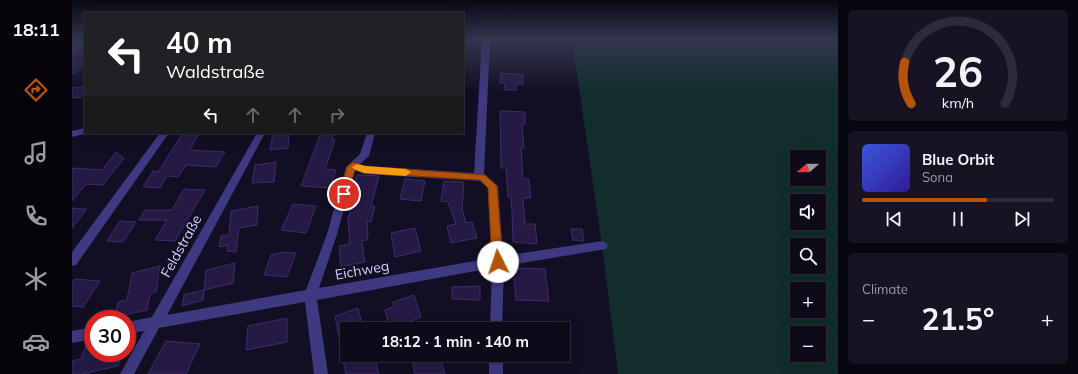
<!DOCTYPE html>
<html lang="en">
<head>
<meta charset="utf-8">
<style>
	:root { --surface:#0e0a1a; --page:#171323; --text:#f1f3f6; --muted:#9b9aa2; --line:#2e2b39; --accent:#b45309 }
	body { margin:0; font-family:Mulish,sans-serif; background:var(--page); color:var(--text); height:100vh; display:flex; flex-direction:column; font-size:15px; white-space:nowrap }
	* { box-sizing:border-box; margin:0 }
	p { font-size:13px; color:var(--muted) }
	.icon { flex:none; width:22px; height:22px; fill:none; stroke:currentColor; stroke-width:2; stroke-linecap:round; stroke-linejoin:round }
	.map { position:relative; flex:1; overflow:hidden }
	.sheet { display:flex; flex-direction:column; gap:10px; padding:10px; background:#08060e; width:240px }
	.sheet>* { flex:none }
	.hud { position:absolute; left:12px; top:12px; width:380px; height:122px; border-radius:0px; box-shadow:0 4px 16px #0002,0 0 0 1px var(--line); background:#202124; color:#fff; overflow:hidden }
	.needle { width:26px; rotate:250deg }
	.buttons { position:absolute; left:718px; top:150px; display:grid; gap:8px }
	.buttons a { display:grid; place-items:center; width:36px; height:36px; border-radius:0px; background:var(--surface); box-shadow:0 4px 16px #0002,0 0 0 1px var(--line); font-size:20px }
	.speed { position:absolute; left:12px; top:310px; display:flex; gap:8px; font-size:20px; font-weight:700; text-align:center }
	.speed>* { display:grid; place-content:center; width:52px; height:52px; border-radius:50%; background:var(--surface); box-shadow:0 4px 16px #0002,0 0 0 1px var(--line); line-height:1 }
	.speed .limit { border:6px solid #d22; background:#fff; color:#111 }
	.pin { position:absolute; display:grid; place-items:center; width:34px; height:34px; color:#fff; margin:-17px; border:2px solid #fff; border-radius:50%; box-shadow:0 1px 4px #0007 }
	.me { position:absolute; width:44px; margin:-22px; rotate:356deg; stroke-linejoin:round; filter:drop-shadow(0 0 3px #0008) }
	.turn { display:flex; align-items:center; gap:14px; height:84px; padding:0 16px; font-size:18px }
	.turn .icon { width:52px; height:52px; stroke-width:2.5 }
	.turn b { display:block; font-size:28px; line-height:34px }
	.lanes { display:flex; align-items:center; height:38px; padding:0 16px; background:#0003; justify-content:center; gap:20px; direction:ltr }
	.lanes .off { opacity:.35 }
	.big { font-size:30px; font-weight:700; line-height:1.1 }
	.sheet .widget { flex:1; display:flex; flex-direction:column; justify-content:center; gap:6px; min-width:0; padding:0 14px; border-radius:6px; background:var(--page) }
	.sheet .dial { align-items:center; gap:0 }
	.dial svg { height:104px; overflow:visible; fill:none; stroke:var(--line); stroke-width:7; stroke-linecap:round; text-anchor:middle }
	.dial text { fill:var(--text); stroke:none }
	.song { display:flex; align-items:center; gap:12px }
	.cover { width:48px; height:48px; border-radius:6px; background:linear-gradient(135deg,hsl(230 70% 55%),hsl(250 70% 35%)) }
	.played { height:4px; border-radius:2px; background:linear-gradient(90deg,var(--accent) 65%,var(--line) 65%) }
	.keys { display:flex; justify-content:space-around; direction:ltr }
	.heat { display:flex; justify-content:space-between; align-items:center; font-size:22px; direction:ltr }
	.trip { position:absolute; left:268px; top:322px; width:230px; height:40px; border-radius:0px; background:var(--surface); box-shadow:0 4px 16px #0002,0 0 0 1px var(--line); font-weight:700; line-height:40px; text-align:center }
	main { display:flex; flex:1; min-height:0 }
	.tab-bar { display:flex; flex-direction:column; width:72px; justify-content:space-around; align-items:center; background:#06040a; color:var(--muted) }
	.tab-bar .icon { width:28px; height:28px }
	.tab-bar .on { color:var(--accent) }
	.tab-bar b { font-size:18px; color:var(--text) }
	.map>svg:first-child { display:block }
	.green { fill:#112d2c; fill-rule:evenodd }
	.building { fill:#241a43; stroke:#3c2c6f }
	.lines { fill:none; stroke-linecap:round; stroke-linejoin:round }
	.minor { fill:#3e3981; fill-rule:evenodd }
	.route { fill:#b45309; stroke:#753606 }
	.slow { fill:#f59e0b }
	.labels { text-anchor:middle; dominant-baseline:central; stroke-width:4; stroke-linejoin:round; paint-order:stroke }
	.street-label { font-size:14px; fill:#d7d0ff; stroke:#120e23 }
</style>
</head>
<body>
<main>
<nav class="tab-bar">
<b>18:11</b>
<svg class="icon on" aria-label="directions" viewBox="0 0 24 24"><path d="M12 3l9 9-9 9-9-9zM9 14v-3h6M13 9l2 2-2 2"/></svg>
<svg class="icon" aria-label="music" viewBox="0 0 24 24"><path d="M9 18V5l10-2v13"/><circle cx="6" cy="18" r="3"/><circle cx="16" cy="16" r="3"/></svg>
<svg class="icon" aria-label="phone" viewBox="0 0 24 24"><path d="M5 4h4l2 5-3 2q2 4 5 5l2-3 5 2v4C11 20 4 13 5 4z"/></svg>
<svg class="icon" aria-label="climate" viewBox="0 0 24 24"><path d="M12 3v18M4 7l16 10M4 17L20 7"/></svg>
<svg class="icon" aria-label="car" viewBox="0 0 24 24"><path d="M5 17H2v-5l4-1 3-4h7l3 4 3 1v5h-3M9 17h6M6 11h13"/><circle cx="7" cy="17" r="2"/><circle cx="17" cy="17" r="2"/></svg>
</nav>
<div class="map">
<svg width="766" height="374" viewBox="0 0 766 374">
	<rect width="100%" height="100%" fill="#120e23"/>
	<!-- green -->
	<path class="green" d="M 500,40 L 766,40 L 766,374 L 546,374 L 530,246 ZM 725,157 L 747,157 L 747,179 L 725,179 ZM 725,201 L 747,201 L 747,223 L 725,223 ZM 725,245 L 747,245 L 747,267 L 725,267 ZM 725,289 L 747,289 L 747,311 L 725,311 ZM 725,333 L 747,333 L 747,355 L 725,355 Z"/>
	<!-- building -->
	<path class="building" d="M 13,47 L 13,65 L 0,74 L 0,53 Z
		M 429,73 L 451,75 L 451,84 L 444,84 L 444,90 L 432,90 L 433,83 L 428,83 Z
		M 13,86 L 9,97 L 0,98 L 0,88 Z
		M 428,111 L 453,112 L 453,124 L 450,124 L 452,148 L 449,148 L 451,179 L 457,179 L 459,198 L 451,198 L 453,224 L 463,224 L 465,244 L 441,242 L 440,212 L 439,197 L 436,197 L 434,168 L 429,168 Z
		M 111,133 L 128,133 L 117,150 L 153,152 L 144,167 L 114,165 L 106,177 L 95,176 L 88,188 L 71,187 L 81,171 L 86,172 Z
		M 201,133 L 217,133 L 216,148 L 198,150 Z
		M 249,133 L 262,133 L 260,140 L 263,140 L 253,169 L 264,170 L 258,188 L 229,186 Z
		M 44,152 L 52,158 L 31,185 L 14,184 L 0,201 L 0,168 L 30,170 Z
		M 204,162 L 202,182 L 180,183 L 183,165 Z
		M 285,175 L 307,176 L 299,206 L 303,206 L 299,222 L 295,221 L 296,234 L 295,240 L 290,241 L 293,262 L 269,267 L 267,246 L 278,244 L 276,219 L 285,189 L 281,188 Z
		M 333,179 L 353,181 L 349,201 L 328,199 Z
		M 372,181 L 392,182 L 390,209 L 394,223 L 400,222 L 405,238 L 379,243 L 375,226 L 384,224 L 376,202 L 369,201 Z
		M 112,189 L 133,190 L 103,241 L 83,240 L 95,220 L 67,220 L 73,210 L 100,210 Z
		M 221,204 L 244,206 L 234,233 L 209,230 Z
		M 186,206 L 185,225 L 167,228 L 164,252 L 155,251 L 156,245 L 147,247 L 149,236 L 157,235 L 159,211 Z
		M 0,208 L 15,209 L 0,228 Z
		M 48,221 L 64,222 L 51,242 L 35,241 Z
		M 343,228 L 349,251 L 323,257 L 319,233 Z
		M 499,229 L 510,229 L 512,241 L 501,240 Z
		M 213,252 L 224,253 L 215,277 L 192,275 L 199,255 Z
		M 163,263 L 161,283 L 132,290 L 134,270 Z
		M 88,266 L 84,292 L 78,294 L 75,310 L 43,317 L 46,302 L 55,300 L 60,273 Z
		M 441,268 L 473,269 L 477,301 L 444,300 Z
		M 3,279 L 28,281 L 11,307 L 0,306 L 0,283 Z
		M 408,286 L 408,300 L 380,299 L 380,287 Z
		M 132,290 L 131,300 L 110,306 L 112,295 Z
		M 342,295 L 349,317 L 328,325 L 327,323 L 317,326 L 313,310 L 322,306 L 321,302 Z
		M 286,308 L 291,329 L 275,329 L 275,351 L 270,352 L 263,316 Z
		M 215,318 L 215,342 L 174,350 L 176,326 Z
		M 21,341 L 21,353 L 50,353 L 46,366 L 9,374 L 0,374 L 0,361 L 9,359 L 15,342 Z
		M 94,341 L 128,344 L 114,374 L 76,374 Z
		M 270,355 L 302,355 L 307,374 L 274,374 Z
		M 365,355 L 367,355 L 373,374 L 343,374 L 341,364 Z"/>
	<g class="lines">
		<!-- minor -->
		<path class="minor" d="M 10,40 L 13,40 L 13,45 L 0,52 L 0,47 Z
			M 410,40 L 418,40 L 412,174 L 426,186 L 431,256 L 530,241 L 534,243 L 536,246 L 534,249 L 432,266 L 430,329 L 418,329 L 420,268 L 245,300 L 256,374 L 242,374 L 233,302 L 87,328 L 62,374 L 48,374 L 72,331 L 55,334 L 55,322 L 80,317 L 185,133 L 193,133 L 95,315 L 234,290 L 255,234 L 274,167 L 288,154 L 295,133 L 303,133 L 297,156 L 288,164 L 293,166 L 402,173 ZM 283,170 L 292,174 L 408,181 L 416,188 L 420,258 L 247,288 L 265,234 Z
			M 13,128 L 13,133 L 16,133 L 0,137 L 0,131 Z
			M 88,133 L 97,133 L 4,265 L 0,266 L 0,252 Z
			M 21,327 L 21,339 L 0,343 L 0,331 Z
			M 417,355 L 431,355 L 431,374 L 417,374 Z"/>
	</g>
	<!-- sky -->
	<linearGradient id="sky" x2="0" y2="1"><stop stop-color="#0a0813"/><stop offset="0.43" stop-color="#333650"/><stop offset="1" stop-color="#333650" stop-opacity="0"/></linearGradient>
	<rect width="766" height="92" fill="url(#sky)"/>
	<!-- route -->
	<path class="route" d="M 281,162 L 293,166 L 413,175 L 425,186 L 431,262 L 429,265 L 426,266 L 422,265 L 420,262 L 416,188 L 408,180 L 292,173 L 283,170 L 276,194 L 272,198 L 267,194 L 275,167 Z"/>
	<!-- slow -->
	<path class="slow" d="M 285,164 L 293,166 L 334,169 L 339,172 L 334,176 L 292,173 L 282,169 L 280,167 Z"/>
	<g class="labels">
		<!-- street labels -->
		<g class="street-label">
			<text transform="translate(109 246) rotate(-61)">Feldstraße</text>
			<text transform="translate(290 270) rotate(-10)">Eichweg</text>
		</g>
	</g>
</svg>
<div class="buttons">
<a><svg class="needle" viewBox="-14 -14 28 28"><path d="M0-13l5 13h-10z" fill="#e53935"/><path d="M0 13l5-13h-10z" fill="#9b9aa2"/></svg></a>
<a><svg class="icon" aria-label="sound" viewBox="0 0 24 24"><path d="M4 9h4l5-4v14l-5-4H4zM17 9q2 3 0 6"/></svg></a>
<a><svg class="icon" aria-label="search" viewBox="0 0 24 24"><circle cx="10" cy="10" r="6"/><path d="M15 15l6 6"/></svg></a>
<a>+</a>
<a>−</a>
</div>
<div class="speed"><div class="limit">30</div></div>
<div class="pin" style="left:272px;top:194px;background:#d93025"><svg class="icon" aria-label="arrive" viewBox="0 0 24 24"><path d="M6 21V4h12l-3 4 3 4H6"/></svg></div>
<svg class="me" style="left:426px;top:262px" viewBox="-20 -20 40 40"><circle r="19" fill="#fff"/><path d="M0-13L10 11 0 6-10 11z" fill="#b45309"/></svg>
<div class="trip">18:12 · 1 min · 140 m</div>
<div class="hud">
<div class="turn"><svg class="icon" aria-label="left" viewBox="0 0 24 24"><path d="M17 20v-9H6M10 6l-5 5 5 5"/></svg><div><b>40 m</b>Waldstraße</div></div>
<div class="lanes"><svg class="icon" aria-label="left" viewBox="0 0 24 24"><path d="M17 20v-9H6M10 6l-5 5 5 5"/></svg><svg class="icon off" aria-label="ahead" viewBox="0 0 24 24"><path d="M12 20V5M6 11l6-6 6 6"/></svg><svg class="icon off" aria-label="ahead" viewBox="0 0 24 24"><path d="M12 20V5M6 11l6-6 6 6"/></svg><svg class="icon off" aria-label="right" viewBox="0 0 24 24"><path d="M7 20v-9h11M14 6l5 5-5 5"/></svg></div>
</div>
</div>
<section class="sheet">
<div class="widget dial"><svg viewBox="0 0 100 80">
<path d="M14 69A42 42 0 1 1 86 69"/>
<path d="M14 69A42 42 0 0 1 9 37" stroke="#b45309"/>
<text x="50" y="56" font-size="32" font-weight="700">26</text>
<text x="50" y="72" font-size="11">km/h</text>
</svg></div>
<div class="widget">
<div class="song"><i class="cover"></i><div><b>Blue Orbit</b><p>Sona</p></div></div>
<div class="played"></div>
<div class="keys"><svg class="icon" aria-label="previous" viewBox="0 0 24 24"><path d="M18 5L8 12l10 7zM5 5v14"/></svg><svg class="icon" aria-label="pause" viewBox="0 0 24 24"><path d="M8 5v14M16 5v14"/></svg><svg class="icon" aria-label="next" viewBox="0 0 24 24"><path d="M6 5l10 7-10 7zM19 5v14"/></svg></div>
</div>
<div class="widget"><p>Climate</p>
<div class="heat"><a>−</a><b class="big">21.5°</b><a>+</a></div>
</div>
</section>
</main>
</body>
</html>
